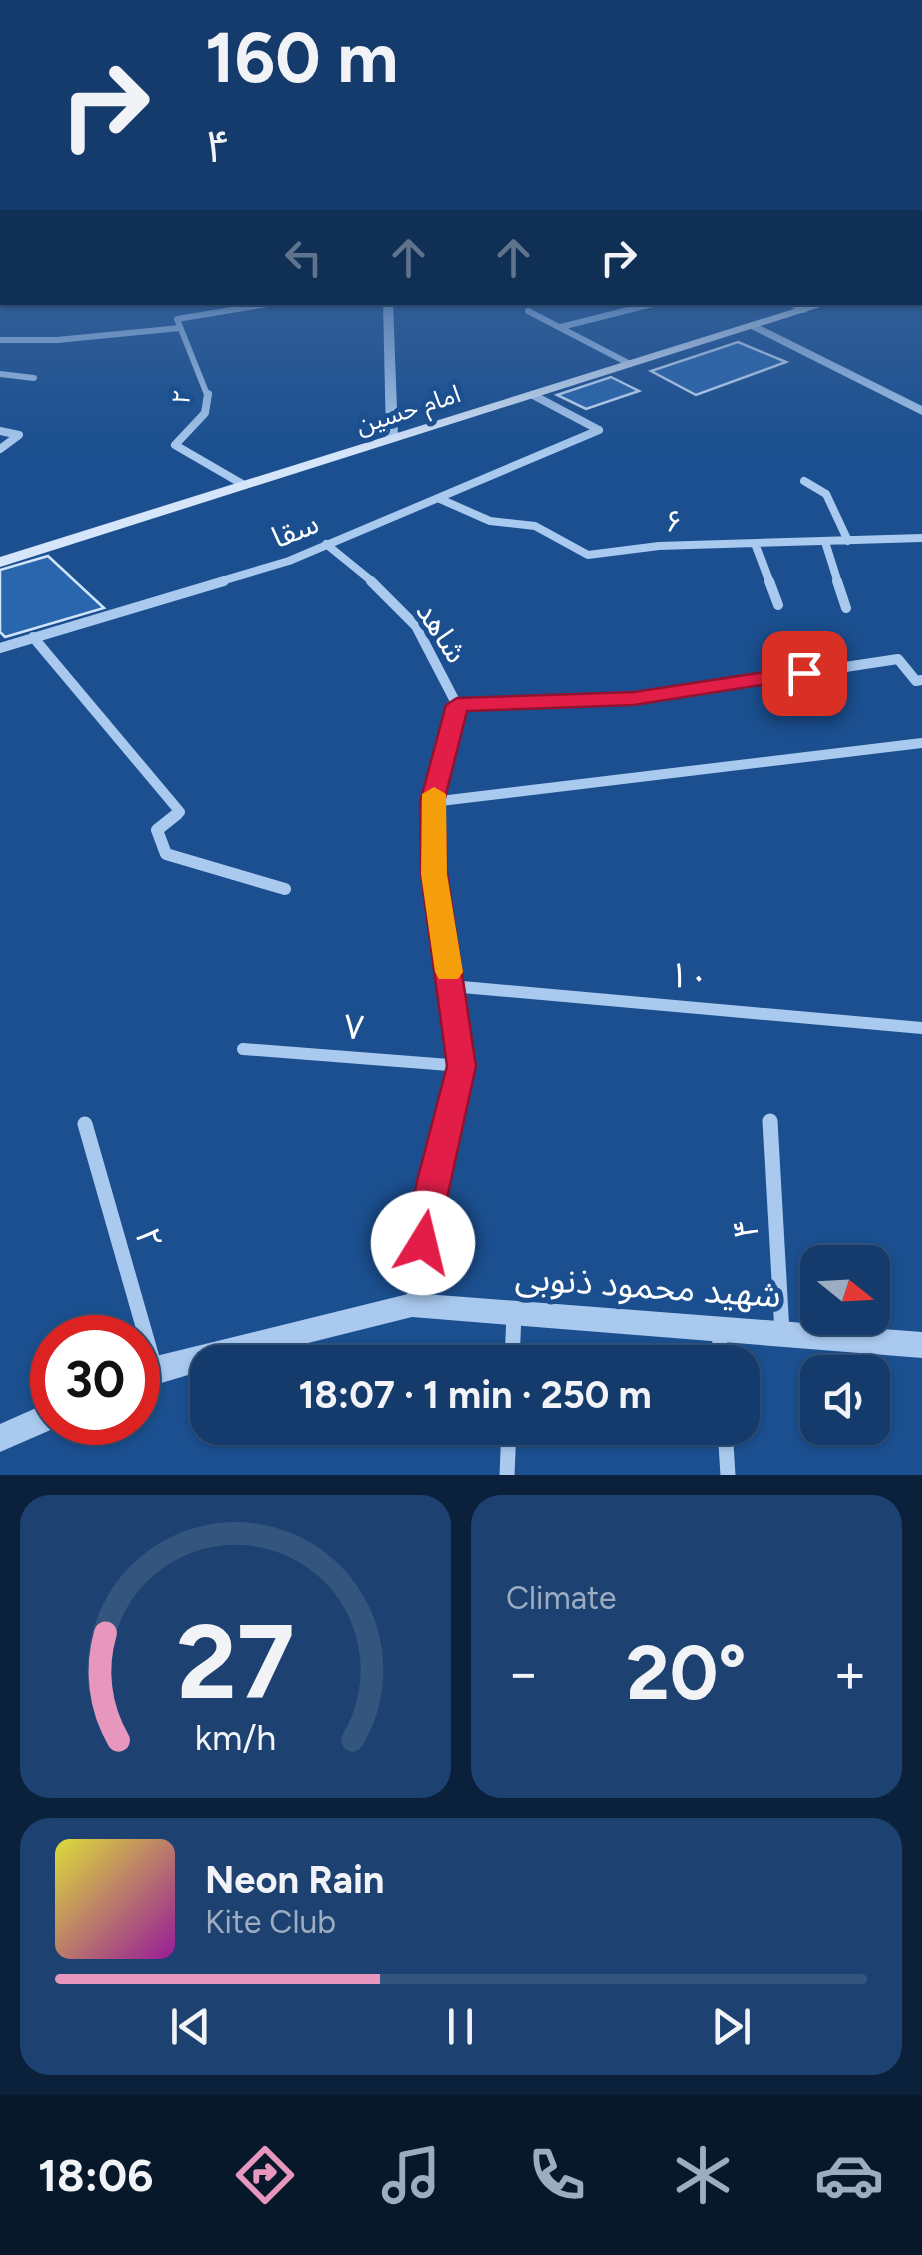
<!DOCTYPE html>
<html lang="en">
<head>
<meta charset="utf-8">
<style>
	:root { --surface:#143b6b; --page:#1d4271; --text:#f1f3f6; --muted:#9dadc1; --line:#33557e; --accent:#e797bd }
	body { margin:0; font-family:Figtree,"Noto Sans Arabic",sans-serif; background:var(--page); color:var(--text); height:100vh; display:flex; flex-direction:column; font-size:38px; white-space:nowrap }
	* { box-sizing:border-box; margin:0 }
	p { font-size:32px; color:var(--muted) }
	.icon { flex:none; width:55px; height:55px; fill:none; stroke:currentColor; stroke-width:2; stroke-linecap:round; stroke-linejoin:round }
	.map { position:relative; height:1475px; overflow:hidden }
	.details { display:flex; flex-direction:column; gap:20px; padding:20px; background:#0b203b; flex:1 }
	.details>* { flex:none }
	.guide { position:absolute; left:0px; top:0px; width:922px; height:305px; box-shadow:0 2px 8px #0004,0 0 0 2px var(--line); background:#143b6b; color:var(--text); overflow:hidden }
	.needle { width:65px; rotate:108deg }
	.fabs { position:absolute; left:800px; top:1245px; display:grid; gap:20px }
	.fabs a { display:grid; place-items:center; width:90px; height:90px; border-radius:20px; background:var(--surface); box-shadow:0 2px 8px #0004,0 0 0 2px var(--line); font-size:50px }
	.speed { position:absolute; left:30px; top:1315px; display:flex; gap:20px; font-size:50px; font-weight:700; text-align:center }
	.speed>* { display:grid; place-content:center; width:130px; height:130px; border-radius:50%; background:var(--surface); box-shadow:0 2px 8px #0004,0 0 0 2px var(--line); line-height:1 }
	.speed .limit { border:15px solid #d22; background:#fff; color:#111 }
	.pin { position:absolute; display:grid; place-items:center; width:85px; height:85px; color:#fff; margin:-42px; border-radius:20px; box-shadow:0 5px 15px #0006 }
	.me { position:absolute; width:110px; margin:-55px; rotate:9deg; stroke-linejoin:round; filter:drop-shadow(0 0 8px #0008) }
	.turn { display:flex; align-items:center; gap:35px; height:210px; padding:0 40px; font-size:45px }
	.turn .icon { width:130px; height:130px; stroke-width:2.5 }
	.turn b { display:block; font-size:70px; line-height:85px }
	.lanes { display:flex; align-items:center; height:95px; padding:0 40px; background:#0003; justify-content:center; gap:50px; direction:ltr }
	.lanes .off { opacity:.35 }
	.big { font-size:75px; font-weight:700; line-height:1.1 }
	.details .tile { flex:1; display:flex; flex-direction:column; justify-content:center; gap:15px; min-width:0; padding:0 35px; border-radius:30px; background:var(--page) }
	.details .dial { align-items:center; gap:0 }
	.dial svg { height:260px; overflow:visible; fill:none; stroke:var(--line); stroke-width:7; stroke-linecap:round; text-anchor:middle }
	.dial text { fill:var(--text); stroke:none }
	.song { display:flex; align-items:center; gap:30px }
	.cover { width:120px; height:120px; border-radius:15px; background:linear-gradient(135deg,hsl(60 70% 55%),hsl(300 70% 35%)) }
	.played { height:10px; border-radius:5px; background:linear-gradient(90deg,var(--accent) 40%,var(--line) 40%) }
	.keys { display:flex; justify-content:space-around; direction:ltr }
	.heat { display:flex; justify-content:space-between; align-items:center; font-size:55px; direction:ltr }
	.details .tiles { flex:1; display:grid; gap:20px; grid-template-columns:1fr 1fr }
	.tile:last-child { grid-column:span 2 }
	.trip { position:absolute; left:190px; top:1345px; width:570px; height:100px; border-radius:30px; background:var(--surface); box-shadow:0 2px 8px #0004,0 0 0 2px var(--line); font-weight:700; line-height:100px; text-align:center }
	.menu { display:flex; height:160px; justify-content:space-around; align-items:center; background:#08182b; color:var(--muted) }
	.menu .icon { width:70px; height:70px }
	.menu .on { color:var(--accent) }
	.menu b { font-size:45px; color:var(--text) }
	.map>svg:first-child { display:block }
	.building { fill:#2a66ad; stroke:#cfe3fa; stroke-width:2.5 }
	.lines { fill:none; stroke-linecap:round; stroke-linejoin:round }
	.minor-far4 { stroke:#a9c9ee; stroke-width:6 }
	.minor-far3 { stroke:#a9c9ee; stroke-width:8 }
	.minor-far2 { stroke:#a9c9ee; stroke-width:10 }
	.minor-far1 { stroke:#a9c9ee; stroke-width:12 }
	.minor { stroke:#a9c9ee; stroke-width:15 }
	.tertiary { fill:#a9c9ee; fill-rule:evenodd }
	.secondary { fill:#d6e6fa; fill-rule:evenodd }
	.route { fill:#e11d48; stroke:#92132f; stroke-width:2.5 }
	.slow { fill:#f59e0b }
	.labels { text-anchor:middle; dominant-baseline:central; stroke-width:10; stroke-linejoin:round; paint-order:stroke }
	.far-street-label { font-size:25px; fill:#fff; stroke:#1b4f8f }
	.street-label { font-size:30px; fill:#fff; stroke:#1b4f8f }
	.near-street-label { font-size:35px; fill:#fff; stroke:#1b4f8f }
</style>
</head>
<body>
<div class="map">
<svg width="922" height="1475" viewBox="0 0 922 1475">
	<rect width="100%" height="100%" fill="#1b4f8f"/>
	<!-- building -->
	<path class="building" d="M 738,342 L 786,362 L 696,395 L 651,371 Z
		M 611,377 L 639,391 L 586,409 L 557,395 Z
		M 48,556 L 104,608 L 5,637 L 0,632 L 0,570 Z"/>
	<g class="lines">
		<!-- minor-far4 -->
		<path class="minor-far4" d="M 787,302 L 804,310
			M 528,311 L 630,364
			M 561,327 L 660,302
			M 0,340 L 57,340 L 180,328
			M 0,374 L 34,378
			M 208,397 L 177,319 L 280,302"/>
		<!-- minor-far3 -->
		<path class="minor-far3" d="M 208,394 L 205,413 L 175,445 L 244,485
			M 533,395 L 599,430
			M 0,431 L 19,435 L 0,449
			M 804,481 L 826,494 L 848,541
			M 440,499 L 490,521 L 535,526 L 588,555 L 659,546 L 922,538
			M 825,542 L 838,583
			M 326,544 L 374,583
			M 756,546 L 770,583
			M 215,583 L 289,561 L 599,430"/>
		<!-- minor-far2 -->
		<path class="minor-far2" d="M 371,581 L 416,626 L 457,705 L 432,802 L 432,817
			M 769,581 L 778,605
			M 837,581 L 846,608
			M 33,637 L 180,812 L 174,817
			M 0,648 L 224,581
			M 457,705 L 634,699 L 898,659 L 916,681 L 922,680
			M 432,802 L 922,743"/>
		<!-- minor-far1 -->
		<path class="minor-far1" d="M 177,814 L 157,830 L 166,854 L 285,889
			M 432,814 L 434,874 L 462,1066 L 451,1110
			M 451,986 L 922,1028
			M 243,1049 L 462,1066"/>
		<!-- minor -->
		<path class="minor" d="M 770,1121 L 782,1333
			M 85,1124 L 155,1368
			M 413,1304 L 433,1181 L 452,1107
			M 719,1329 L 721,1362
			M 512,1362 L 514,1314
			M 725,1428 L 728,1475
			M 507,1475 L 509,1428"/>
		<!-- tertiary -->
		<path class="tertiary" d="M 0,289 L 2,289 L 2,297 L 0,298 Z
			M 383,302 L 393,302 L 398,437 L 392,441 L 386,437 Z
			M 749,324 L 757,324 L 922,406 L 922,415 L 749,328 Z
			M 412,1293 L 922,1332 L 922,1358 L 412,1317 L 232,1362 L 208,1362 L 208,1369 L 138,1390 L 138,1364 L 156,1356 Z
			M 52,1401 L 52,1422 L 63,1422 L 62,1425 L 0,1452 L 0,1424 Z"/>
		<!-- secondary -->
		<path class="secondary" d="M 816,302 L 836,302 L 0,567 L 0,557 Z"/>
	</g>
	<!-- sky -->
	<linearGradient id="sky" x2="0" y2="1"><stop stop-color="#0f2b4f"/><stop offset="0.54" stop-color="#39639b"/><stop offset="1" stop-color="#39639b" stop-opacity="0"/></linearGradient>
	<rect width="922" height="453" fill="url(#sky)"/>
	<!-- route -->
	<path class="route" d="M 804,666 L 811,668 L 814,673 L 811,677 L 634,705 L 467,711 L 444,802 L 447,874 L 476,1066 L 435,1253 L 423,1257 L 411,1253 L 406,1243 L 417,1181 L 447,1066 L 421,874 L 420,802 L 446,705 L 457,698 L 634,692 Z"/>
	<!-- slow -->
	<path class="slow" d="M 434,787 L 446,794 L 447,874 L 463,972 L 458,979 L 439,979 L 435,972 L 421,874 L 422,794 Z"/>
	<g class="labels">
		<!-- far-street labels -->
		<g class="far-street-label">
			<text transform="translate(181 397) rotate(-81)">۲</text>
			<text transform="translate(408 409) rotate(-18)">امام حسین</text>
		</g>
		<!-- street labels -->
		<g class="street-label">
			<text transform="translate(674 521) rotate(-1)">۶</text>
			<text transform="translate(295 530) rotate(-22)">سقا</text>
			<text transform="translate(442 632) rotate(57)">شاهد</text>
		</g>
		<!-- near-street labels -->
		<g class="near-street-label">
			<text transform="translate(689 976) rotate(5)">۱۰</text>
			<text transform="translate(354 1027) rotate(4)">۷</text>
			<text transform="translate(746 1229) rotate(-93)">۴</text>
			<text transform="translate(149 1238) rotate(74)">۲</text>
			<text transform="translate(648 1286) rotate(4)">شهید محمود ذنوبی</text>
		</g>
	</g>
</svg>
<div class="fabs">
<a><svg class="needle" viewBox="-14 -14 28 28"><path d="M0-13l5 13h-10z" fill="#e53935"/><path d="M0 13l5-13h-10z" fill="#9dadc1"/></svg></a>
<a><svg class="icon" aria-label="sound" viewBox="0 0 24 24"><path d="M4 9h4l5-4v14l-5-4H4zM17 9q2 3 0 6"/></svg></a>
</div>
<div class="speed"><div class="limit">30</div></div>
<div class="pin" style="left:804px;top:673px;background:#d93025"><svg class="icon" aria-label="arrive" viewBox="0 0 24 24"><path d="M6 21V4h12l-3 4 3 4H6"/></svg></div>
<svg class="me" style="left:423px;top:1243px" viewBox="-20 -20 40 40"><circle r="19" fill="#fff"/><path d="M0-13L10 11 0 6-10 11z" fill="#e11d48"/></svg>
<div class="trip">18:07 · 1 min · 250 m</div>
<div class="guide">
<div class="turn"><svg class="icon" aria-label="right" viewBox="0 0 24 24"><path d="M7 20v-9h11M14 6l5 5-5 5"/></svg><div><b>160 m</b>۴</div></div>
<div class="lanes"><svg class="icon off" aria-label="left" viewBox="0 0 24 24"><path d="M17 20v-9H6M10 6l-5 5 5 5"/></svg><svg class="icon off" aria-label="ahead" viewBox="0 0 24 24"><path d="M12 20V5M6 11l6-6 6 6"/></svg><svg class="icon off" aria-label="ahead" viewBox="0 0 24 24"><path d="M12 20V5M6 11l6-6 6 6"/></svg><svg class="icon" aria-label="right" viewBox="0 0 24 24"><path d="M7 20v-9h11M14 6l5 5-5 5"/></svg></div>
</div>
</div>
<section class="details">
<div class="tiles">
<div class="tile dial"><svg viewBox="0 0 100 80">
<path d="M14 69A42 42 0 1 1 86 69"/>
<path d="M14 69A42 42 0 0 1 10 36" stroke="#e797bd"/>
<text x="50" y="56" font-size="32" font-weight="700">27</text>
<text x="50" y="72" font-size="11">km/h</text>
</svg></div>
<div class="tile"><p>Climate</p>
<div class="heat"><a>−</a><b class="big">20°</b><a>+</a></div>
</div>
<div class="tile">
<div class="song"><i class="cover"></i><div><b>Neon Rain</b><p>Kite Club</p></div></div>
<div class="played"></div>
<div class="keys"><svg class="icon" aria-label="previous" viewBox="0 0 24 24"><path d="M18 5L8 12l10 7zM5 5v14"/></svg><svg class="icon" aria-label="pause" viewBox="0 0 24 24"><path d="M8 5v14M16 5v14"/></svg><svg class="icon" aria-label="next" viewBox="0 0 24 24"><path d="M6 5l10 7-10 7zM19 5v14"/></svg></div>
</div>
</div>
</section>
<nav class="menu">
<b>18:06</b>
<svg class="icon on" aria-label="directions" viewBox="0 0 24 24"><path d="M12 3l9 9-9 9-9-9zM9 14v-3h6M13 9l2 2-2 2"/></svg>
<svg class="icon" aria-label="music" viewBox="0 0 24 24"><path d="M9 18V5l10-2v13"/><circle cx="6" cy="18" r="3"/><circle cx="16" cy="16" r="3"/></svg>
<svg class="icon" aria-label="phone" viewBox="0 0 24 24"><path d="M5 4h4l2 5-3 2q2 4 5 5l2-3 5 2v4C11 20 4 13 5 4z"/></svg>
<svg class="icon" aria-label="climate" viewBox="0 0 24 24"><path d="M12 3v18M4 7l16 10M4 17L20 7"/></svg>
<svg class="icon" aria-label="car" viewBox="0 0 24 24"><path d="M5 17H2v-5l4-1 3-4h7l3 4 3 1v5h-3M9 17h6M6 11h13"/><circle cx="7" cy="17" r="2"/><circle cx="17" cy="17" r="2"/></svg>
</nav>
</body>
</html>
